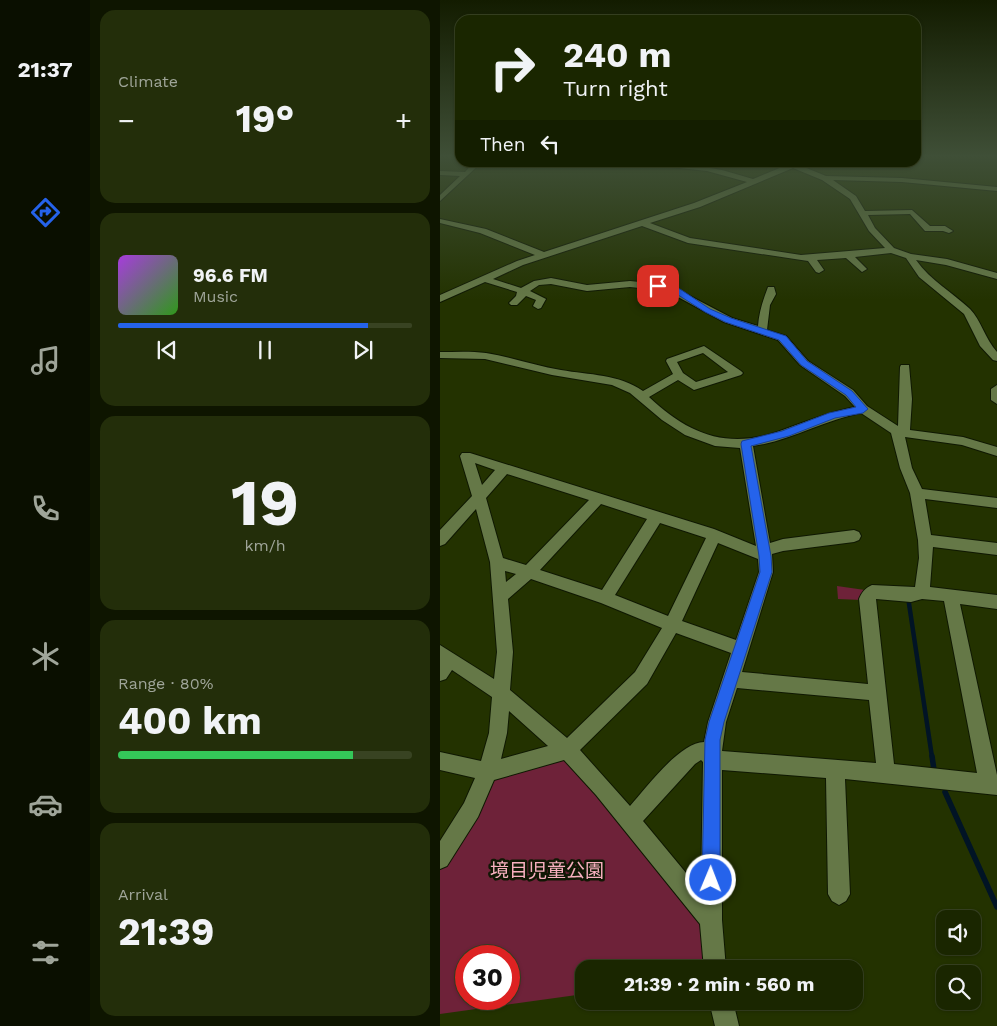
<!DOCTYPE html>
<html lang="en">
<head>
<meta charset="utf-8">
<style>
	:root { --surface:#1a2600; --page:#232e0a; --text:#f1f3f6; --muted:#9fa599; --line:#384322; --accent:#2563eb }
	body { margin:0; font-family:"Work Sans","Noto Sans JP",sans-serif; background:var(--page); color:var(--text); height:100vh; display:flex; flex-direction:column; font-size:19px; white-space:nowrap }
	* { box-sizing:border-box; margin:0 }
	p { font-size:16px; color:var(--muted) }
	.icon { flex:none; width:28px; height:28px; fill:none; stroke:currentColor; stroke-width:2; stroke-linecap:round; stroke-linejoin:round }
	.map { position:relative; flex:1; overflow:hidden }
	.panel { display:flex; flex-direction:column; gap:10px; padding:10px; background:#0e1500; width:350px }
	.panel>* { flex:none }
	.guide { position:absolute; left:15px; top:15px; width:466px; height:152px; border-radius:15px; box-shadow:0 1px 4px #0004,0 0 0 1px var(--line); background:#1a2600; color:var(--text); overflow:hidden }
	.buttons { position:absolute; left:496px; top:910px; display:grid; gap:10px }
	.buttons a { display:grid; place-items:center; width:45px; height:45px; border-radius:10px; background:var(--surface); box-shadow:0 1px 4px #0004,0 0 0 1px var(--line); font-size:25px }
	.speed { position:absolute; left:15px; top:945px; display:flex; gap:10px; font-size:25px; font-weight:700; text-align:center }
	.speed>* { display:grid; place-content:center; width:65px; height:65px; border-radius:50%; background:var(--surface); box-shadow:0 1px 4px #0004,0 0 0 1px var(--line); line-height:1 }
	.speed .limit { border:8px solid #d22; background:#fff; color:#111 }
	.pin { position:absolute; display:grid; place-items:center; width:42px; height:42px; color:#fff; margin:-21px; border-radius:10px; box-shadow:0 2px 8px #0006 }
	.me { position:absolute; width:55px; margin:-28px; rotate:1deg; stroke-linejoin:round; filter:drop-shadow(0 0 4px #0008) }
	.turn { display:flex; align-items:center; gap:18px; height:105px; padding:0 25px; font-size:22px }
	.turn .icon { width:65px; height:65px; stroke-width:2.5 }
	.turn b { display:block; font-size:35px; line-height:42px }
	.then { display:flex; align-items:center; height:48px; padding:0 25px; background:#0003; gap:10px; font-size:19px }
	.big { font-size:38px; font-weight:700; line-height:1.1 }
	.panel .widget { flex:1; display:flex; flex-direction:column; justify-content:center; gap:8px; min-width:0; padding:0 18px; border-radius:15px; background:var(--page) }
	.panel .dial { align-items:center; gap:0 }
	.dial b { font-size:65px; line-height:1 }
	.song { display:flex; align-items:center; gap:15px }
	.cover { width:60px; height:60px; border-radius:8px; background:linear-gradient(135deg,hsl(280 70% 55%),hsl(110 70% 35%)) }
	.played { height:5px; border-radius:2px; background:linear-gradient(90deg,var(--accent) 85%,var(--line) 85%) }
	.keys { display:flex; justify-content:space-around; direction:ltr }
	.heat { display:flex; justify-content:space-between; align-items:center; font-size:28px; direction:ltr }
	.charge { height:8px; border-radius:4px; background:linear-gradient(90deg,#34c759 80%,var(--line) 0) }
	.trip { position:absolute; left:135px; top:960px; width:288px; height:50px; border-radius:15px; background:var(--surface); box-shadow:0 1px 4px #0004,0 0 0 1px var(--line); font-weight:700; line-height:50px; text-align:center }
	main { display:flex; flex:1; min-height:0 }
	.menu { display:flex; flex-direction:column; width:90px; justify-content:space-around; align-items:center; background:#0a0f00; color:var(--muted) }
	.menu .icon { width:35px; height:35px }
	.menu .on { color:var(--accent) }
	.menu b { font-size:22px; color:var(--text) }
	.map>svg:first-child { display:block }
	.green { fill:#6e2239; fill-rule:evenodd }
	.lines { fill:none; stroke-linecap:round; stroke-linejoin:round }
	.stream-far1 { stroke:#011425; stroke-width:4.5 }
	.stream { stroke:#011425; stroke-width:5.5 }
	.street-casing { stroke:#0f1802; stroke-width:2 }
	.street { fill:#657847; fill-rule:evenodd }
	.route { fill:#2563eb; stroke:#184099 }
	.labels { text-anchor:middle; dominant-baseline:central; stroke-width:5; stroke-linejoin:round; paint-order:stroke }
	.near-park-label { font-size:19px; fill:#f8b0bf; stroke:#101704 }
</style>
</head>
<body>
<main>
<nav class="menu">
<b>21:37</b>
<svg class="icon on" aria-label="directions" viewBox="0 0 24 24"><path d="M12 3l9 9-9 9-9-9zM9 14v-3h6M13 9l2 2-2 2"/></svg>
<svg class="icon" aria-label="music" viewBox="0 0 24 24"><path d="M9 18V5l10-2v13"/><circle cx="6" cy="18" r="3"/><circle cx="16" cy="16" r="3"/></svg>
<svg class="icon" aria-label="phone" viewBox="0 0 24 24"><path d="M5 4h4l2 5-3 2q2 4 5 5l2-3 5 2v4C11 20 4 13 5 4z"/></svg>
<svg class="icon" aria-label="climate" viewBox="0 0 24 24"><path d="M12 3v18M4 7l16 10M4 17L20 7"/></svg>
<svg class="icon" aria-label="car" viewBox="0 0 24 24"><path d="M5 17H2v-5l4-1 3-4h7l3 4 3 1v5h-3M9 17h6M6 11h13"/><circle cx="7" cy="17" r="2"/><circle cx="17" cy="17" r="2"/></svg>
<svg class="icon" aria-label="filters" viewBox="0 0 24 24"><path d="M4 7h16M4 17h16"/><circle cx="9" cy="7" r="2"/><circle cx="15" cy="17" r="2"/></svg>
</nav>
<section class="panel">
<div class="widget"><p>Climate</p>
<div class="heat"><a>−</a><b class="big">19°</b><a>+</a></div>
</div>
<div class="widget">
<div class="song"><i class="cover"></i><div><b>96.6 FM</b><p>Music</p></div></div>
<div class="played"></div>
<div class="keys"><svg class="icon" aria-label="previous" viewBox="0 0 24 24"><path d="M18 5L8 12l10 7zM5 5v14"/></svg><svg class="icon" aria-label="pause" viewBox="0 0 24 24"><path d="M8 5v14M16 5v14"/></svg><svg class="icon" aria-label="next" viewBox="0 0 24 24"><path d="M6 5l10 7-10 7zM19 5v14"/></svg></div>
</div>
<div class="widget dial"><b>19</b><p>km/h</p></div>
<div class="widget"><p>Range · 80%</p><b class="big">400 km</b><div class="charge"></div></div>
<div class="widget"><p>Arrival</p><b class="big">21:39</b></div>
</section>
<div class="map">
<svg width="557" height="1026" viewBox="0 0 557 1026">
	<rect width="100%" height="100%" fill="#233200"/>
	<!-- green -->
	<path class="green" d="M 397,586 L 425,590 L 422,600 L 398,599 Z
		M 127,750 L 271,920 L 275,969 L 144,969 L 144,994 L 0,1014 L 0,859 L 48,772 ZM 26,956 L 69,956 L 69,999 L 26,999 Z"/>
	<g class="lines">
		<!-- stream-far1 -->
		<path class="stream-far1" d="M 468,597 L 492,757"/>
		<!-- stream -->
		<path class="stream" d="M 492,756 L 494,770
			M 505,792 L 557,907"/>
		<!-- street casing -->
		<g class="street-casing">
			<path id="street" d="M 34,162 L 42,162 L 0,201 L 0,195 L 20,176 L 0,175 L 0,171 L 25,172 Z
				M 184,162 L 251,165 L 282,170 L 313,179 L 347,165 L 348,163 L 364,162 L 359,165 L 386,176 L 462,178 L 557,187 L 557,191 L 462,182 L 393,180 L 416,196 L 425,211 L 472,210 L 490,226 L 505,226 L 513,231 L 509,233 L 503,231 L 485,231 L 470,214 L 428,215 L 435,228 L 454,248 L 471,254 L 507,259 L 557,273 L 557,279 L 506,265 L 476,260 C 491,281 512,292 530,309 C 541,320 545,339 557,352 L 557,361 L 553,360 L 540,346 L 524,314 L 479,277 L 466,258 L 451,253 L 415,257 L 427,269 L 422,272 L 406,258 L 377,260 L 384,270 L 379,273 L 376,272 L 368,261 L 248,243 L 202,226 L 83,265 L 53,279 L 81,288 L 94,281 L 111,278 L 147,285 L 190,281 L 229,285 L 292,318 L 318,326 C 319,312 323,300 328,287 L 334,287 L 336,294 L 330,305 L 327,330 L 346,336 L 368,361 L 413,390 L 427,406 L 458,426 L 460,367 L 461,365 L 469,365 L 472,399 L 470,430 L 523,437 L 557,447 L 557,456 L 522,445 L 465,437 L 472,468 L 482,489 L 557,498 L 557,508 L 485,499 L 491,535 L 557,543 L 557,555 L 493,547 L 490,587 L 557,595 L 557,609 L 520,604 L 557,775 L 557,795 L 405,779 L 410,894 L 406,901 L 399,905 L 392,901 L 388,894 L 386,778 L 282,770 L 282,920 L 286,969 L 264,969 L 260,924 L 156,795 L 124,760 L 54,780 L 38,817 L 7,866 L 0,869 L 0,841 L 24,803 L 35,778 L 0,770 L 0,752 L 41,761 L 49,733 L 52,697 L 12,670 L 6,679 L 0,681 L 0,645 L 54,679 L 57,652 L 50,562 L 36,509 L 5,544 L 0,546 L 0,530 L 32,496 L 20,456 L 22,453 L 30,453 L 274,529 L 316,546 L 300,448 L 275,446 L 245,435 L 222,420 L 190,393 L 172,385 L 112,375 L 45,359 L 0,358 L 0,352 C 15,352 31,351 46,353 C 72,357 96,366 121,370 C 149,375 179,374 203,391 L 233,374 L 226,361 L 227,359 L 264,346 L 301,371 L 303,373 L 301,375 L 254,390 L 238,380 L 209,397 C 246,432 284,449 334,433 C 361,424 387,412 415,407 L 405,396 L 360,365 L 338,340 L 284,322 L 227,291 L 190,287 L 147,291 L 111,284 L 99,285 L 90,291 L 106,299 L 101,308 L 98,309 L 93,306 L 96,300 L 86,296 L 77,305 L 71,305 L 69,303 L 76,296 L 77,292 L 45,282 L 0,302 L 0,295 L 77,261 L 95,255 L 40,233 L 0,223 L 0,219 L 46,229 L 104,252 L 254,203 L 307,182 L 267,171 ZM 353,168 L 382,180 L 410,199 L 429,231 L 445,248 L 361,255 L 250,238 L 210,223 L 260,207 ZM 263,353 L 288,372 L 256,382 L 243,373 L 237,362 ZM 421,413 L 451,433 L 460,468 L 470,493 L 478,540 L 479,558 L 475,587 L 432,585 C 425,588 422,592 419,599 L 428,684 L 302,672 L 333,572 L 332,554 L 343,551 L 414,542 L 419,540 L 421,536 L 419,532 L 414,530 L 343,539 L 330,543 L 313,446 C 350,441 384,420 421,413 ZM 35,463 L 55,470 L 42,485 ZM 67,474 L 149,500 L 86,565 L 63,558 L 46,498 ZM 161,504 L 207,519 L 162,590 L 100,570 ZM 220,523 L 266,538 L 228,616 L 175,595 ZM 278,543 L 318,559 L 319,572 L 296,640 L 242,621 ZM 65,571 L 76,574 L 66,582 ZM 91,579 L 161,603 L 222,628 L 195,672 L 127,738 L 70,690 L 73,652 L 68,599 ZM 436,599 L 471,602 L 482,599 L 504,601 L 537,773 L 454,764 ZM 236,633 L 291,653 L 268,722 L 264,742 C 240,742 206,788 190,806 L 140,750 L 207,684 ZM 297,688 L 429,700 L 436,763 L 282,751 L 286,722 ZM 69,711 L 108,746 L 61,759 L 67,733 ZM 261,760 L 263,762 L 261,891 L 203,821 L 255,764 Z
				M 557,385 L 557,404 L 551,400 L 551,389 Z
				M 269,1001 L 293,1001 L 299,1026 L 275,1026 Z"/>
		</g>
		<!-- street -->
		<use href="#street" class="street"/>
	</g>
	<!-- sky -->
	<linearGradient id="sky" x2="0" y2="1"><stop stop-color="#131c00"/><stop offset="0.52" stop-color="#3f4f37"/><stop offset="1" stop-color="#3f4f37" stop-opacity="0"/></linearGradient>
	<rect width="557" height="300" fill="url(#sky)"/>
	<!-- route -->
	<path class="route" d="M 215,284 L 240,289 L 270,309 L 291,318 L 346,336 L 367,361 L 412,391 L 428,409 L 423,413 L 395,418 L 349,436 L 311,446 L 331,556 L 332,572 L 284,722 L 280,740 L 280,880 L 277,886 L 271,889 L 265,886 L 262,880 L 265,740 L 269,722 L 320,572 L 319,556 L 301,444 L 302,441 L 342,431 L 389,413 L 416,407 L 406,395 L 361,365 L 339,340 L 285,322 L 265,312 L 235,293 L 215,288 Z"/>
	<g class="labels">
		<!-- near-park labels -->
		<g class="near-park-label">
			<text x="107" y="870">境目児童公園</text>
		</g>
	</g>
</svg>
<div class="buttons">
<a><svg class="icon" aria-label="sound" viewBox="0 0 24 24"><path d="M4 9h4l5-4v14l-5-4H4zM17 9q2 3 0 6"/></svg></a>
<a><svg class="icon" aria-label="search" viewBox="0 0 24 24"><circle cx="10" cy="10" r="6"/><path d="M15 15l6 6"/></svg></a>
</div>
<div class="speed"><div class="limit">30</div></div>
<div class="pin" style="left:218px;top:286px;background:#d93025"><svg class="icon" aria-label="arrive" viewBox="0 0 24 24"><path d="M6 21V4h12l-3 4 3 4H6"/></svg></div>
<svg class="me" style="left:271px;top:880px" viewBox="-20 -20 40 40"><circle r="17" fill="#2563eb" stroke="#fff" stroke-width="3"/><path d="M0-11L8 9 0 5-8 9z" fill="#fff"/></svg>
<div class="trip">21:39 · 2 min · 560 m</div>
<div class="guide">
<div class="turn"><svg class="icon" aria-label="right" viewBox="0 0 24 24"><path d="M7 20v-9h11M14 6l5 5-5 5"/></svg><div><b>240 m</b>Turn right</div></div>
<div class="then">Then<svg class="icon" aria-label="left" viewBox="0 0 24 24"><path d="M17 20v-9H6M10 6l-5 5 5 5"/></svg></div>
</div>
</div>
</main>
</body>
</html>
